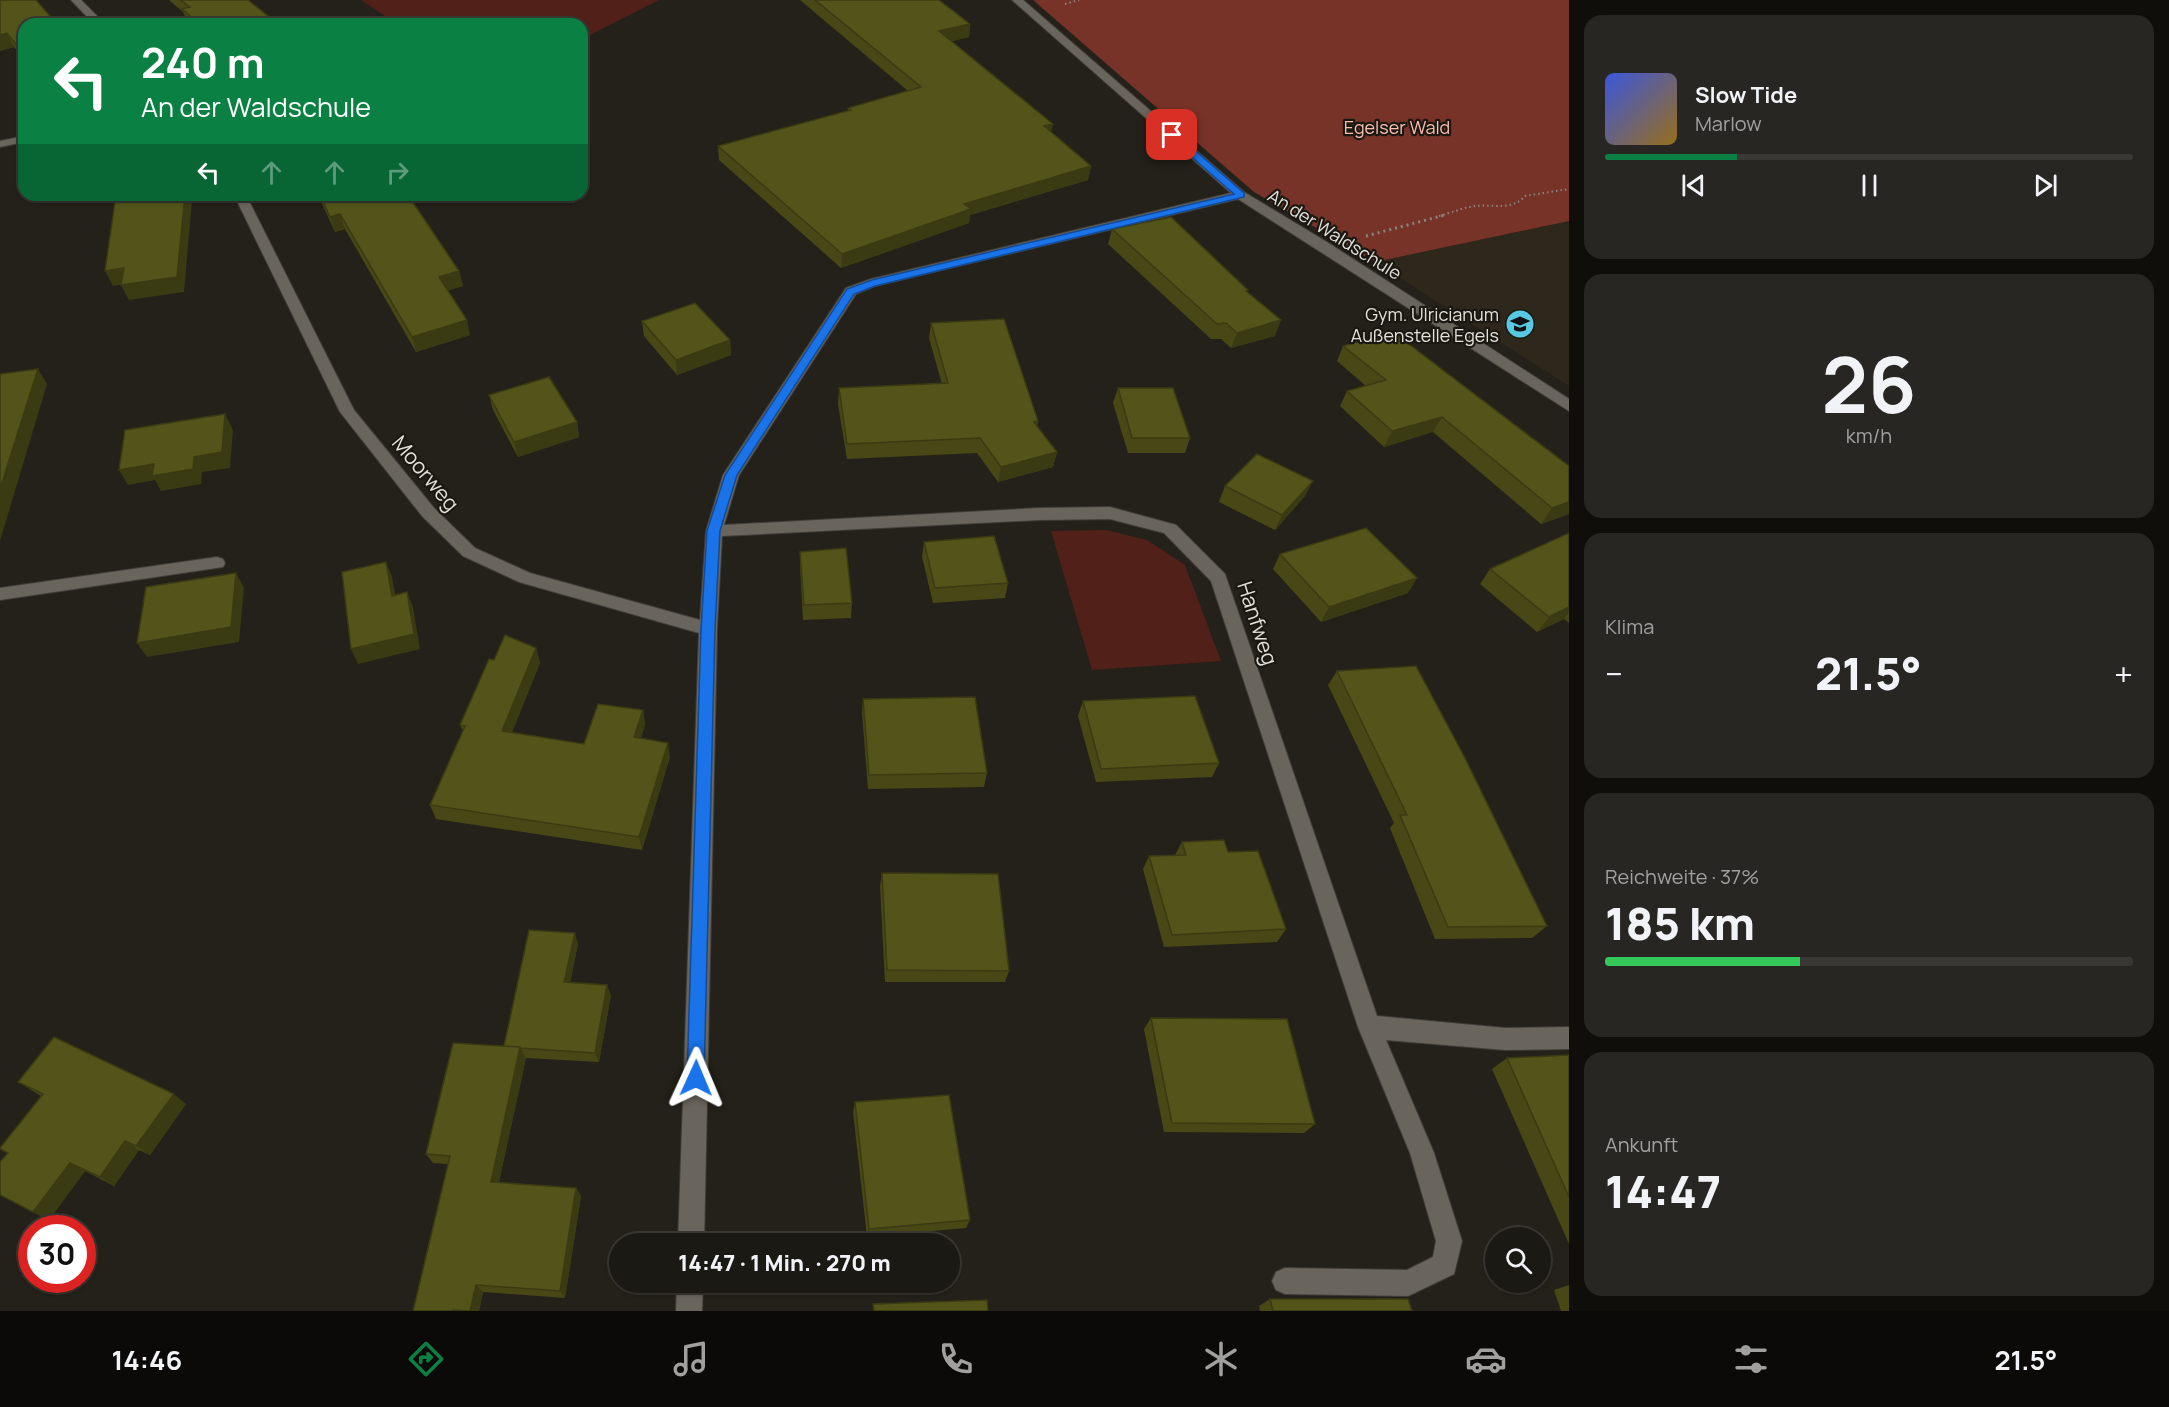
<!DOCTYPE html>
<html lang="de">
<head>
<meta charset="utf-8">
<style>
	:root { --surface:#1b1914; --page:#282622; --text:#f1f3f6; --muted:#a0a0a0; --line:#393834; --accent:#0b8043 }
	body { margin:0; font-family:Manrope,sans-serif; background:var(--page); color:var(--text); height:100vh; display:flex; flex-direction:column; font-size:22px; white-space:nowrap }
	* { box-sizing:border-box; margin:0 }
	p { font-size:20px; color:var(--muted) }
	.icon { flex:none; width:33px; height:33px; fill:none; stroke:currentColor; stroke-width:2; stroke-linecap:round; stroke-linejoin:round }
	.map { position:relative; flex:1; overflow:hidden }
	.drawer { display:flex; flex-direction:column; gap:15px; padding:15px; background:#0f0e0b; width:600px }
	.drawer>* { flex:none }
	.banner { position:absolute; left:18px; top:18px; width:570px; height:183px; border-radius:18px; box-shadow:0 2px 4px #0004,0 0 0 2px var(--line); background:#0b8043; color:#fff; overflow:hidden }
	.fabs { position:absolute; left:1485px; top:1227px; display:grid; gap:12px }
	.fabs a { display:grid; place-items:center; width:66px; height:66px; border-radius:50%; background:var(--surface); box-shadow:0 2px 4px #0004,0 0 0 2px var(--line); font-size:30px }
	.speed { position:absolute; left:18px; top:1215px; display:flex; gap:12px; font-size:30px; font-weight:700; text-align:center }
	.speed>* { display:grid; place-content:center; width:78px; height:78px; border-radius:50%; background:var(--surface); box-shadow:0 2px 4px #0004,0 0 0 2px var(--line); line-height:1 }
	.speed .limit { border:9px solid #d22; background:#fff; color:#111 }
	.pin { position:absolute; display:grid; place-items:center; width:51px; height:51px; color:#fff; margin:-26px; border-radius:12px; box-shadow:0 3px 9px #0006 }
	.me { position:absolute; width:66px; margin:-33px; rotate:1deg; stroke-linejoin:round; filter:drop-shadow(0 0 4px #0008) }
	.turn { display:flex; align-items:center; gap:21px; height:126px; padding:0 24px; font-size:27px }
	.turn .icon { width:78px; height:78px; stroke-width:2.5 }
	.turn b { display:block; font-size:42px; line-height:51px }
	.lanes { display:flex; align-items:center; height:57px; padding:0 24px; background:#0003; justify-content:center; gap:30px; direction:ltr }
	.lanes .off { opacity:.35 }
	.big { font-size:45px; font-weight:800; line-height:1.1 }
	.drawer .card { flex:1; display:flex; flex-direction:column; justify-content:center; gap:9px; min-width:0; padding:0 21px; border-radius:18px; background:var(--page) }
	.drawer .dial { align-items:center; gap:0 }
	.dial b { font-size:78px; line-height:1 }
	.song { display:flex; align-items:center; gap:18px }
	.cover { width:72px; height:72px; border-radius:9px; background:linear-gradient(135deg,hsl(230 70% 55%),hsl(40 70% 35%)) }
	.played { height:6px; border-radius:3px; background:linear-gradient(90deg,var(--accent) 25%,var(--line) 25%) }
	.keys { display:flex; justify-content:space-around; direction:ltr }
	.heat { display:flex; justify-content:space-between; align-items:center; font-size:33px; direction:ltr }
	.charge { height:9px; border-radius:4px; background:linear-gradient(90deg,#34c759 37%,var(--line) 0) }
	.trip { position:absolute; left:609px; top:1233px; width:351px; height:60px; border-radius:30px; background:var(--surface); box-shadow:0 2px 4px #0004,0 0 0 2px var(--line); font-weight:800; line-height:60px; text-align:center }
	.menu { display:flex; height:96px; justify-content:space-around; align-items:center; background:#0b0a08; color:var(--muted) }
	.menu .icon { width:42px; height:42px }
	.menu .current { color:var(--accent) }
	.menu b { font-size:27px; color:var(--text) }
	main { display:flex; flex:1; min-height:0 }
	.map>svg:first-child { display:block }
	.built { fill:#2e271b }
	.green { fill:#512018 }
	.forest { fill:#773328 }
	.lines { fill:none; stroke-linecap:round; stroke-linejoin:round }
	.minor-casing { stroke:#413d39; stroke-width:2 }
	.path-far1 { stroke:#898680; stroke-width:2; stroke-dasharray:1.5 3; stroke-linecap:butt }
	.path { stroke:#898680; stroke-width:3; stroke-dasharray:2 4; stroke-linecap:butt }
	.minor { fill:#69655c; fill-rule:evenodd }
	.wall { fill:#474816 }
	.shaded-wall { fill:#3a3b12 }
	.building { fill:#53541a; stroke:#3a3b12; stroke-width:1.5 }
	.route { fill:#1a73e8; stroke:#114b97; stroke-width:1.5 }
	.labels { text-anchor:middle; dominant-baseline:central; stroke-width:4.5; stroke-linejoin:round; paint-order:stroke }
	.far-park-label { font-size:18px; fill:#fcbcaf; stroke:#1b1811 }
	.far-street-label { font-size:18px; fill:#e3e0dc; stroke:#1b1811 }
	.far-poi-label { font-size:18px; fill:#e3e0dc; stroke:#1b1811; text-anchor:end }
	.street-label { font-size:21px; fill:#e3e0dc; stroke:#1b1811 }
</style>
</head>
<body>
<main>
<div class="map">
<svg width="1569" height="1311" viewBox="0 0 1569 1311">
	<rect width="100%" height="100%" fill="#24211a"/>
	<!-- built -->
	<path class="built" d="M 1569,221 L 1569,386 L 1375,262 Z"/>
	<!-- green -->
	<path class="green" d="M 361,0 L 659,0 L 582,39 L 582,24 L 397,24 Z
		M 1106,530 L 1147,540 L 1185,565 L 1221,661 L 1092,670 L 1051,531 Z"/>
	<!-- forest -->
	<path class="forest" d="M 1033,0 L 1569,0 L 1569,221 L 1375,262 L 1254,192 Z"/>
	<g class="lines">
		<!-- minor casing -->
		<g class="minor-casing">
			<path id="minor" d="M 71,0 L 81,0 L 105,24 L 94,24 Z
				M 1012,0 L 1023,0 L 1244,192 L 1330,244 L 1569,399 L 1569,411 L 1238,199 L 875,286 L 856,294 L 739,475 L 724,525 L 1039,508 L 1110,507 L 1176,525 L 1225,574 L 1377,1016 L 1505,1028 L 1569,1027 L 1569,1049 L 1505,1050 L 1386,1040 L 1434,1153 L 1462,1241 L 1454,1274 L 1408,1296 L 1285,1294 L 1276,1290 L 1272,1281 L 1276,1272 L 1285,1268 L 1407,1270 L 1433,1257 L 1436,1241 L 1410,1153 L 1358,1027 L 1211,581 L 1164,533 L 1110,519 L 1039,520 L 722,536 L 717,629 L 704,1244 L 678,1244 L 699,633 L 519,582 L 463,556 L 422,516 L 340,412 L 234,195 L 246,195 L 354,410 L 434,508 L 475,548 L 530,573 L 700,620 L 706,531 L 723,475 L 846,288 L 871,279 L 1231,193 Z
				M 24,136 L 24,142 L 0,147 L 0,141 Z
				M 217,557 L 223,559 L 225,563 L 223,567 L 0,600 L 0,588 Z
				M 677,1282 L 703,1282 L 702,1311 L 676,1311 Z"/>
		</g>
		<!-- path-far1 -->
		<path class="path-far1" d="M 1065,4 L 1079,0
			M 1439,216 C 1451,213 1464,207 1476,206 C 1493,204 1512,211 1525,196 L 1569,189"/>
		<!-- path -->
		<path class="path" d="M 1366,236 L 1445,215"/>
		<!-- minor -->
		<use href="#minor" class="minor"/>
	</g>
	<!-- wall -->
	<path class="wall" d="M 0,0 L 24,24 L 24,59 L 14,47 L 0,51 Z
		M 169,0 L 248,0 L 278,24 L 189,24 L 183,12 Z
		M 800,0 L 939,0 L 970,24 L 969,37 L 951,41 L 1051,132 L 1091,166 L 1088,180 L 970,215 L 969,223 L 841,268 L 719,160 L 718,146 L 848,111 L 848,108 L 908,91 Z
		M 318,195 L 408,195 L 459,271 L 463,286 L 448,290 L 470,335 L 416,352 L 345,229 L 335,232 Z
		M 1112,229 L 1248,292 L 1275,336 L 1231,348 L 1221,339 L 1211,339 L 1108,244 Z
		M 642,321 L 730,340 L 731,355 L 677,375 L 644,336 Z
		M 931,323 L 1038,421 L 1037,427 L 1057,452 L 1053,467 L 998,482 L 977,453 L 847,459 L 838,404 L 839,388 L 942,384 L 929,338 Z
		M 1343,346 L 1569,466 L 1569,514 L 1541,524 L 1433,432 L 1384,447 L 1340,406 L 1347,391 L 1366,386 L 1337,361 Z
		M 1118,388 L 1190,438 L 1185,453 L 1128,453 L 1113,403 Z
		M 489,395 L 577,422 L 579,437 L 518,457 L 493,410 Z
		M 1225,486 L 1305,496 L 1275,530 L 1219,502 Z
		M 1569,533 L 1569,623 L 1564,619 L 1537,632 L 1480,584 L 1490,569 Z
		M 924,542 L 1008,583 L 1005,598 L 933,603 L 922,557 Z
		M 800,552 L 852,603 L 851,618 L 803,620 L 800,567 Z
		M 1280,554 L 1408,593 L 1321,622 L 1273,569 Z
		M 536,648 L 540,663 L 512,732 L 584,744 L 643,710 L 645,724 L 641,738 L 670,757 L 642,850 L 436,819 L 430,805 L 463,731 L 460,725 L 494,660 Z
		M 1337,671 L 1547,926 L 1532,938 L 1435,939 L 1390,828 L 1394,823 L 1328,685 Z
		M 863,699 L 987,773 L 984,787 L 868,789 L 862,713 Z
		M 1083,701 L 1219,763 L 1212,777 L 1096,782 L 1078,716 Z
		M 1182,842 L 1228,852 L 1286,929 L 1277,942 L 1164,947 L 1143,869 L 1149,856 L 1175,855 Z
		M 882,873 L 1009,971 L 1005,982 L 885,982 L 880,886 Z
		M 578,944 L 570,983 L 611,995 L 599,1062 L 526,1058 L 499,1182 L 576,1188 L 581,1196 L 565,1298 L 483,1292 L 479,1311 L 413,1311 L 448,1164 L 433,1163 L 426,1154 Z
		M 1151,1018 L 1315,1124 L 1304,1133 L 1164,1132 L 1144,1029 Z
		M 1569,1055 L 1569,1244 L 1492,1069 L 1507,1058 Z
		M 18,1082 L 186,1104 L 150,1155 L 139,1150 L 114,1186 L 85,1171 L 49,1220 L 33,1212 L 8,1153 L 41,1096 Z
		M 855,1102 L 970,1220 L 966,1228 L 867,1237 L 853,1112 Z
		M 1569,1285 L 1569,1311 L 1561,1311 L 1554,1290 Z
		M 1270,1299 L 1412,1311 L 1260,1311 L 1259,1306 Z"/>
	<!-- shaded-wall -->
	<path class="shaded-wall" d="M 970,24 L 969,37 L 938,45 L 939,31 Z
		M 7,33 L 14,47 L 0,51 L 0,35 Z
		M 1053,124 L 1050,138 L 1044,126 Z
		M 1091,166 L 1088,180 L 970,215 L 969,223 L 841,268 L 842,254 L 964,204 Z
		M 185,195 L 190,195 L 192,201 L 184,292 L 129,300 L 121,285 Z
		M 340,214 L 345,229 L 335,232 L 330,217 Z
		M 124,268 L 131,283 L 113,286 L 105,271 Z
		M 459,271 L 463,286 L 443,292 L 439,277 Z
		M 467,320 L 470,335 L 416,352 L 412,337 Z
		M 1281,320 L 1275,336 L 1231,348 L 1237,333 Z
		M 730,340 L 731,355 L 677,375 L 676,360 Z
		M 38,369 L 47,384 L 0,541 L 0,489 Z
		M 225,414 L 233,430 L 230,468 L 202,472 L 201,484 L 161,491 L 155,480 L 128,485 L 119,470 L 194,457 Z
		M 1442,417 L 1433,432 L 1384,447 L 1392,431 Z
		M 577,422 L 579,437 L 518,457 L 514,442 Z
		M 1057,452 L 1053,467 L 998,482 L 1001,467 Z
		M 1313,481 L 1305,496 L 1275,530 L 1282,515 Z
		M 1569,502 L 1569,514 L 1541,524 L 1552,508 Z
		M 386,562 L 392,577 L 398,611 L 392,596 Z
		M 236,573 L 244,588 L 239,642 L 147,657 L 137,643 Z
		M 1417,578 L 1408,593 L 1321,622 L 1329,607 Z
		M 407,592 L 413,607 L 420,649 L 358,664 L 351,649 Z
		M 1569,607 L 1569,612 L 1564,619 L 1537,632 L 1549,617 Z
		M 536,648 L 540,663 L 507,745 L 502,731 Z
		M 643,710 L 645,724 L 637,751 L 634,737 Z
		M 668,743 L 670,757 L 642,850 L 639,837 Z
		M 575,933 L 578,944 L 568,993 L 564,982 Z
		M 607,985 L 611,995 L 599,1062 L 595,1053 Z
		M 520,1047 L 526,1058 L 497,1190 L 491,1182 Z
		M 174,1094 L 186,1104 L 150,1155 L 136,1146 Z
		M 125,1141 L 139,1150 L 114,1186 L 100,1177 Z
		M 70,1163 L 85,1171 L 49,1220 L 33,1212 Z
		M 576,1188 L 581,1196 L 565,1298 L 560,1291 Z
		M 476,1285 L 483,1292 L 479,1311 L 470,1311 Z"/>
	<!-- building -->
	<path class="building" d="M 0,0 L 36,0 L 57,24 L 24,24 L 24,54 L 7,33 L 0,35 Z
		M 180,0 L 248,0 L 278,24 L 200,24 L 182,9 L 190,7 Z
		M 815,0 L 939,0 L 970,24 L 939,31 L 1053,124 L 1044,126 L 1091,166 L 964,204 L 971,209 L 842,254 L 718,146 L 851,110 L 848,108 L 921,87 Z
		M 116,195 L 185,195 L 177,277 L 121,285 L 124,268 L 105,271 Z
		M 320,195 L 408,195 L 459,271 L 439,277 L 467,320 L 412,337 L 340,214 L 330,217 Z
		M 1171,217 L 1248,290 L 1246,291 L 1281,320 L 1237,333 L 1226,323 L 1217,324 L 1112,229 Z
		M 695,303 L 730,340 L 676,360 L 642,321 Z
		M 1004,319 L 1038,421 L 1034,422 L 1057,452 L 1001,467 L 980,438 L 847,444 L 839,388 L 948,383 L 931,323 Z
		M 1393,332 L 1569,466 L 1569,502 L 1552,508 L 1442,417 L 1392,431 L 1347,391 L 1386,380 L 1343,346 Z
		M 38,369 L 0,489 L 0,374 Z
		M 549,377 L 577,422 L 514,442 L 489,395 Z
		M 1118,388 L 1173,388 L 1190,438 L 1132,438 Z
		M 225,414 L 222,452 L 194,457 L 193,469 L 152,476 L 154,464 L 119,470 L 125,430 Z
		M 1257,454 L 1313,481 L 1282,515 L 1225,486 Z
		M 1366,528 L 1417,578 L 1329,607 L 1280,554 Z
		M 1569,533 L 1569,607 L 1549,617 L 1490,569 Z
		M 994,536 L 1008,583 L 935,588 L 924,542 Z
		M 846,548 L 852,603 L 804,605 L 800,552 Z
		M 386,562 L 392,596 L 407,592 L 414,634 L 351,649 L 342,572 Z
		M 236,573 L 231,627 L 137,643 L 146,587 Z
		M 505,635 L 536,648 L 502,731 L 584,744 L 598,704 L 643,710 L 634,737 L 668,743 L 639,837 L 430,805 L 465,726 L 460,725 L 489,659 L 494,660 Z
		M 1416,666 L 1465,758 L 1547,926 L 1448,927 L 1400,815 L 1407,815 L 1337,671 Z
		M 1195,696 L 1219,763 L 1101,769 L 1083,701 Z
		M 975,697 L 987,773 L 869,775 L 863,699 Z
		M 1224,840 L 1228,852 L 1258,851 L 1286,929 L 1172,935 L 1149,856 L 1186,855 L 1182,842 Z
		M 882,873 L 998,874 L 1009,971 L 887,970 Z
		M 529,930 L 575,933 L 564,982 L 607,985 L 595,1053 L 520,1048 L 520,1047 L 504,1046 Z
		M 1151,1018 L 1287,1019 L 1315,1124 L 1172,1123 Z
		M 54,1037 L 174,1094 L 136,1146 L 125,1141 L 100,1177 L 70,1163 L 33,1212 L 0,1195 L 0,1162 L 8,1153 L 0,1149 L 0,1148 L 43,1094 L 18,1082 Z
		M 453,1043 L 520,1047 L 491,1182 L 576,1188 L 560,1291 L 476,1285 L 470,1311 L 453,1310 L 453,1311 L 413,1311 L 450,1156 L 426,1154 Z
		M 1569,1055 L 1569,1197 L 1507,1058 Z
		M 949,1095 L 970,1220 L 869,1229 L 855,1102 Z
		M 1270,1299 L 1408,1299 L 1412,1311 L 1273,1311 Z
		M 987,1300 L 988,1311 L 874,1311 L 873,1304 Z"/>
	<!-- route -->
	<path class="route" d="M 1169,133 L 1175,133 L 1244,193 L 1244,197 L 875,286 L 854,294 L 737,475 L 720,531 L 715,629 L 704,1078 L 702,1084 L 696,1087 L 689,1084 L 687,1078 L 701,629 L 707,531 L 725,475 L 847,289 L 872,280 L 1234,194 L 1169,137 Z"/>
	<!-- icons -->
	<defs>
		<g id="school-disc" transform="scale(1.5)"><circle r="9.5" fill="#58c9e3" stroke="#1b1811"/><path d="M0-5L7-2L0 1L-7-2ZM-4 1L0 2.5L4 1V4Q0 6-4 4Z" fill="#111"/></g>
	</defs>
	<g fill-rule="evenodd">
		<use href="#school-disc" x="1520" y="324"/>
	</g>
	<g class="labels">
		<!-- far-park labels -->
		<g class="far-park-label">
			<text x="1397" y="127">Egelser Wald</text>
		</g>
		<!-- far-street labels -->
		<g class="far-street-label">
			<text transform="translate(1335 234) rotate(32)">An der Waldschule</text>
		</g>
		<!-- far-poi labels -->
		<g class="far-poi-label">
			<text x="1499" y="314">Gym. Ulricianum<tspan x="1499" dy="21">Außenstelle Egels</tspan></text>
		</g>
		<!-- street labels -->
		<g class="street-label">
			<text transform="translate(426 473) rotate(50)">Moorweg</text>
			<text transform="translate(1258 623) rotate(72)">Hanfweg</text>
		</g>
	</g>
</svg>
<div class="fabs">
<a><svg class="icon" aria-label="search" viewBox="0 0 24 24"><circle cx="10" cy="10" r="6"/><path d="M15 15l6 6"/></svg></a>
</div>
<div class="speed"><div class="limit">30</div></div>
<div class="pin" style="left:1172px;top:135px;background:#d93025"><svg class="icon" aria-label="arrive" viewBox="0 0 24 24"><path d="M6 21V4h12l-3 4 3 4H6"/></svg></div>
<svg class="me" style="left:696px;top:1078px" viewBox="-20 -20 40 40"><path d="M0-17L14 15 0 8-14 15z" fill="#1a73e8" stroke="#fff" stroke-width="4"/></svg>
<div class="trip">14:47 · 1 Min. · 270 m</div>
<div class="banner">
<div class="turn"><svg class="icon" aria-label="left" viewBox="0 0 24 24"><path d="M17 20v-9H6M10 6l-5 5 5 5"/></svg><div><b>240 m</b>An der Waldschule</div></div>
<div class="lanes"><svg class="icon" aria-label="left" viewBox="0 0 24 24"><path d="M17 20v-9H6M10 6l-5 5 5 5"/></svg><svg class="icon off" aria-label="ahead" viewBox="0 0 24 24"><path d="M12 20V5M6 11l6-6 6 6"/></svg><svg class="icon off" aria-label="ahead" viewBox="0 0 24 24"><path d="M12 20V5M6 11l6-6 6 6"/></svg><svg class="icon off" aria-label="right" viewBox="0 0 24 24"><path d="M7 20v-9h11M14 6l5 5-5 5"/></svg></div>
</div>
</div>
<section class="drawer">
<div class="card">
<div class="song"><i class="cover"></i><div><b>Slow Tide</b><p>Marlow</p></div></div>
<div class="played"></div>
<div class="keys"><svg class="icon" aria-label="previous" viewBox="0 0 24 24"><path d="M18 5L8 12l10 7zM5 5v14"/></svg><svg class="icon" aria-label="pause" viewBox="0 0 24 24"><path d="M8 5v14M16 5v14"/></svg><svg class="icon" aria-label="next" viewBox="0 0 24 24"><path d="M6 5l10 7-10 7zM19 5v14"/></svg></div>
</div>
<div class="card dial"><b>26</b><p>km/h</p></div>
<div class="card"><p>Klima</p>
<div class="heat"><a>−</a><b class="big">21.5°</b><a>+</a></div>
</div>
<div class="card"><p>Reichweite · 37%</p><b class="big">185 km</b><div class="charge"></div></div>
<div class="card"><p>Ankunft</p><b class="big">14:47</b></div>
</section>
</main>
<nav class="menu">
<b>14:46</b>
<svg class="icon current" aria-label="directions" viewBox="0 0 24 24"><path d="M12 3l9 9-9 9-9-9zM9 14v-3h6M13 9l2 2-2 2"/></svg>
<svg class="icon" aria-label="music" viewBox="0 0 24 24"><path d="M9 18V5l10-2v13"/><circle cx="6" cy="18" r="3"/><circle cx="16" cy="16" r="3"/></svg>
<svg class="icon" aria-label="phone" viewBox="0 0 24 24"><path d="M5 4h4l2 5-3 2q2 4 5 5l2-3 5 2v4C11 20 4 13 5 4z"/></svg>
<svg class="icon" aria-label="climate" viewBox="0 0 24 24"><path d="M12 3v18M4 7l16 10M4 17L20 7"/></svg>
<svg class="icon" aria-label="car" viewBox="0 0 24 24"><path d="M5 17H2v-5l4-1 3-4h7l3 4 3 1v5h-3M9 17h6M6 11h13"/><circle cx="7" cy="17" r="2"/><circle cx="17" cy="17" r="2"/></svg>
<svg class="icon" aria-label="filters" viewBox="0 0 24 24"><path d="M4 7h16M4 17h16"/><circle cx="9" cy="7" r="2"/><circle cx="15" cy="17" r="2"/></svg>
<b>21.5°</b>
</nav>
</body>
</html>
